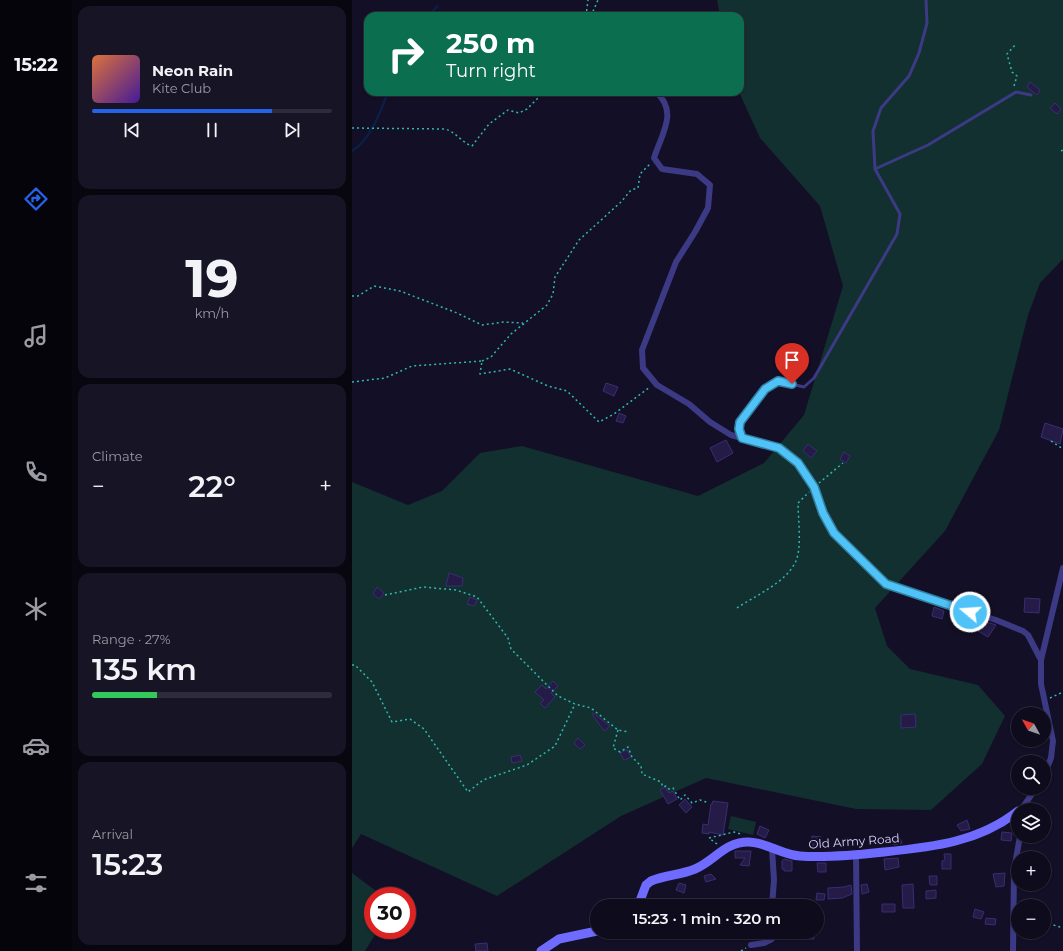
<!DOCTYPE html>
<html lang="en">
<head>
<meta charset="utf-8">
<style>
	:root { --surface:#0e0b1c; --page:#171425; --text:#f1f3f6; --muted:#9b9ba3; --line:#2e2b3b; --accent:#2563eb }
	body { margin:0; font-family:Montserrat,sans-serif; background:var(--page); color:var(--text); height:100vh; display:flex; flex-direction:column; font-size:15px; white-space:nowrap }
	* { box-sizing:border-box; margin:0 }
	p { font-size:13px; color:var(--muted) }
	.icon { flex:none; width:22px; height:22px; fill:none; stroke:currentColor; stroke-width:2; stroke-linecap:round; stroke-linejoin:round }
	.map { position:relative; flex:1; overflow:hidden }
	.panel { display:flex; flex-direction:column; gap:6px; padding:6px; background:#08060f; width:280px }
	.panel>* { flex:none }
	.top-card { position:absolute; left:12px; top:12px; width:380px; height:84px; border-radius:12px; box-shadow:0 1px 3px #0004,0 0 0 1px var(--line); background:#0b6e4f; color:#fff; overflow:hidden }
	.needle { width:26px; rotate:310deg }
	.buttons { position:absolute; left:659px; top:707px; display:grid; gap:8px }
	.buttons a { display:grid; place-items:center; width:40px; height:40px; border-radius:50%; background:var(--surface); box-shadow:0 1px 3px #0004,0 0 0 1px var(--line); font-size:20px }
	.speed { position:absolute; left:12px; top:887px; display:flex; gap:8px; font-size:20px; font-weight:700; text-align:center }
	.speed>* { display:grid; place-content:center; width:52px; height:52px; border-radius:50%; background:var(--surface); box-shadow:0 1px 3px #0004,0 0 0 1px var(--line); line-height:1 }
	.speed .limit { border:6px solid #d22; background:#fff; color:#111 }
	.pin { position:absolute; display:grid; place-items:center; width:34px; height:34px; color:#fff; margin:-41px -17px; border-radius:50% 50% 50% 0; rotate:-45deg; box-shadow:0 0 4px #0007 }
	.pin .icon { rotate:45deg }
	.me { position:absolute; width:44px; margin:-22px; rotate:288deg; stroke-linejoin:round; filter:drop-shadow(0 0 3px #0008) }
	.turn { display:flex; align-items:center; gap:14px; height:84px; padding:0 16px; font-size:18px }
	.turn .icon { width:52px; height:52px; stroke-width:2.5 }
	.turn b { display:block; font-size:28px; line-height:34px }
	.big { font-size:30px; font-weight:600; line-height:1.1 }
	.panel .card { flex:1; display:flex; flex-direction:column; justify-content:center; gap:6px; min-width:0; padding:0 14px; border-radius:12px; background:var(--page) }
	.panel .dial { align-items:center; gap:0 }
	.dial b { font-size:52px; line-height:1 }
	.song { display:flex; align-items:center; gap:12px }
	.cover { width:48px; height:48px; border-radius:6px; background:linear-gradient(135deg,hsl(20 70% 55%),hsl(260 70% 35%)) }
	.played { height:4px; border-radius:2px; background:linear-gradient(90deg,var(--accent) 75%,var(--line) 75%) }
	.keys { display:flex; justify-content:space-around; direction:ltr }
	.heat { display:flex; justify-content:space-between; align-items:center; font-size:22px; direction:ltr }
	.charge { height:6px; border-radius:3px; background:linear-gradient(90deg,#34c759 27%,var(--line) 0) }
	.trip { position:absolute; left:238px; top:899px; width:234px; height:40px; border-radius:20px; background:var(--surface); box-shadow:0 1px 3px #0004,0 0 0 1px var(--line); font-weight:600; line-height:40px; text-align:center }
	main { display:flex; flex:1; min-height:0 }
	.dock { display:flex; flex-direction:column; width:72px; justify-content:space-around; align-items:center; background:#06040b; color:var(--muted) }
	.dock .icon { width:28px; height:28px }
	.dock .selected { color:var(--accent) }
	.dock b { font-size:18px; color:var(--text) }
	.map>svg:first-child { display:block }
	.green { fill:#12302f }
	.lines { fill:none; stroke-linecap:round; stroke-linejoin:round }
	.stream { stroke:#0a1f44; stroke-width:2.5 }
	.building { fill:#241b47; stroke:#3b2d73 }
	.path { stroke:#2fb8b0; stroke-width:1.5; stroke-dasharray:2 3; stroke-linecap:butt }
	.lane { stroke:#3d3a85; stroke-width:3 }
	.street { stroke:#3d3a85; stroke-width:6 }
	.secondary { stroke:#6f6bff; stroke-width:9 }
	.route-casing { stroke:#337fa1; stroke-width:10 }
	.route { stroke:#4fc3f7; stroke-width:7 }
	.labels { text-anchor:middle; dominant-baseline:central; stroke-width:4; stroke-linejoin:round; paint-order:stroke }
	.street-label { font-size:12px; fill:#d9d4ff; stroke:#130f26 }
</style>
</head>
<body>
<main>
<nav class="dock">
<b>15:22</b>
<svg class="icon selected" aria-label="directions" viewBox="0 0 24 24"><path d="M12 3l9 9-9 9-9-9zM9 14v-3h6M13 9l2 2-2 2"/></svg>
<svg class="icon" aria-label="music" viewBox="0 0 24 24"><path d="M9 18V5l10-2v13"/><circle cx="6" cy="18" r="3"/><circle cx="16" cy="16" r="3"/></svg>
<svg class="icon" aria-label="phone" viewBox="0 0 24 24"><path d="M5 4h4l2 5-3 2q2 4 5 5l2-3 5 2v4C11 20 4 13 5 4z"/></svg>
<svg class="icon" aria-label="climate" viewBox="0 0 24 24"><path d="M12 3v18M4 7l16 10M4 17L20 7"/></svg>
<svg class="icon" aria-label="car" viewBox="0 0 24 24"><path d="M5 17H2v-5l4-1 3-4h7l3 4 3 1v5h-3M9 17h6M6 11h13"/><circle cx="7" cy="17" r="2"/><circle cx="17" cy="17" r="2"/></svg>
<svg class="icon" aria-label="filters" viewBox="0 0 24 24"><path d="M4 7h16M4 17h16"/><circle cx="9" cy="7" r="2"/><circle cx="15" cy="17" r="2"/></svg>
</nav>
<section class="panel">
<div class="card">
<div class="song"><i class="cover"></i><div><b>Neon Rain</b><p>Kite Club</p></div></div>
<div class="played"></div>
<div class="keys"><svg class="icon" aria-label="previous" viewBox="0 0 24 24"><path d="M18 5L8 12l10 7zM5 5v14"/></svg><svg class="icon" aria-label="pause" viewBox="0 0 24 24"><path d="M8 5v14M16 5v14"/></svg><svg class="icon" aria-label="next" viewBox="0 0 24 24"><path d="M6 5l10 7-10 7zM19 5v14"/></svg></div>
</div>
<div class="card dial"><b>19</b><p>km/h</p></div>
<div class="card"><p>Climate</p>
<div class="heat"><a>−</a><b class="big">22°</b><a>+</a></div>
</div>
<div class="card"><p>Range · 27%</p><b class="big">135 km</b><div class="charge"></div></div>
<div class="card"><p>Arrival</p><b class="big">15:23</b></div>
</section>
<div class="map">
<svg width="711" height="951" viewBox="0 0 711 951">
	<rect width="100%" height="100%" fill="#130f26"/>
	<!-- green -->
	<path class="green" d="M 365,0 L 711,0 L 711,259 L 688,283 L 676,315 L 647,430 L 593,531 L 523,608 L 535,646 L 558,669 L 626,685 L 653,716 L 630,764 L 579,810 L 504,809 L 354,778 L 269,816 L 145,896 L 9,834 L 0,848 L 0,482 L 56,505 L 90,491 L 128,453 L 170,446 L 346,496 L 412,463 L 452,415 L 491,286 L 468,206 L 408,138 L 387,92 L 388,16 L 368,16 Z
		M 379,816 L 404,822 L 401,835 L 376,829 Z
		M 0,873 L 31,896 L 21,896 L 21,930 L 26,930 L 13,951 L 0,951 Z"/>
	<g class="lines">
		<!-- stream -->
		<path class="stream" d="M 77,16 L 85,6
			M 0,151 C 19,139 28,113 36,92"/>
	</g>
	<!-- building -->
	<path class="building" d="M 678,82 L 688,90 L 685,95 L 675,87 Z
		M 703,103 L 709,109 L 705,114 L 698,108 Z
		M 254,383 L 266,387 L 262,396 L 251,391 Z
		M 267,413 L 274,416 L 271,423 L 264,421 Z
		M 693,423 L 711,429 L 708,444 L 689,437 Z
		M 374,440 L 381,453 L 365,462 L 358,448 Z
		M 456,444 L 465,451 L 459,458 L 451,451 Z
		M 492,452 L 498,456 L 494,463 L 488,459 Z
		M 97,573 L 111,578 L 110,586 L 94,586 Z
		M 25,587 L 32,593 L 27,599 L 21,594 Z
		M 118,597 L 125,600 L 122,606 L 115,604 Z
		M 673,598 L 688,599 L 687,613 L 672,612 Z
		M 582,607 L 592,611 L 590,619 L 580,616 Z
		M 632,621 L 644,625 L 636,637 L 626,631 Z
		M 201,681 L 206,686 L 199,693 L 203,697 L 193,708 L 188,703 L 192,700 L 183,692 L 190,685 L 194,689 Z
		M 241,713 L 258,726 L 252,731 L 240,714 Z
		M 563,714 L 564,727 L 549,728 L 549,715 Z
		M 226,738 L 233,745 L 228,749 L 222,743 Z
		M 275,750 L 279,757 L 272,760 L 268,753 Z
		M 168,755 L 170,761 L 160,763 L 159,757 Z
		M 313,787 L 317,793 L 321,791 L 325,799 L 316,804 L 308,790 Z
		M 333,799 L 340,807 L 334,813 L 327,805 Z
		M 361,801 L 376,803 L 371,835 L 357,832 L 357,834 L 350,833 L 351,824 L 356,825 L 359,804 L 360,804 Z
		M 615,820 L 618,829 L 609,831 L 605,825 Z
		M 408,826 L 417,830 L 413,838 L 405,834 Z
		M 650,832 L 660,833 L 659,841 L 649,840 Z
		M 460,836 L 469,837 L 467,847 L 458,845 Z
		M 547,836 L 550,843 L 542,845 L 540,839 Z
		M 493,838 L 507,839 L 507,845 L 492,844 Z
		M 383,851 L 399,851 L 397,866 L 388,865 L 393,858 L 383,858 Z
		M 592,854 L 599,854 L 599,869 L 590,869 L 590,861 L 593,860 Z
		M 546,858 L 547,867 L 533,870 L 532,859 Z
		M 432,859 L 440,861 L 440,871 L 432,871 L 432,869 L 430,869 L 430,861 Z
		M 465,863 L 474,863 L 474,872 L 466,872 Z
		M 653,873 L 652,886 L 644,887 L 641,874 Z
		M 359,874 L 364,879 L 354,882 L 352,876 Z
		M 577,876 L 585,876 L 585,885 L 578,885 Z
		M 327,883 L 334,885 L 332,893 L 324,890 Z
		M 515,884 L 517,892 L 510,894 L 509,885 Z
		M 561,884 L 562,908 L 551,908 L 550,885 Z
		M 499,885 L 500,894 L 490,898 L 476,899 L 476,888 L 492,887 Z
		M 584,890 L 584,898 L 574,899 L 574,891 Z
		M 465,893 L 473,894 L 472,900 L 464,900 Z
		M 530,904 L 543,904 L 543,912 L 530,912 Z
		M 623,909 L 632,912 L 629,919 L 621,917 Z
		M 634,918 L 644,919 L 643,925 L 633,924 Z
		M 450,932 L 462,932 L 462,939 L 450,939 Z
		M 135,943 L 136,951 L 124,951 L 123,944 Z"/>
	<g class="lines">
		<!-- path -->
		<path class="path" d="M 234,16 L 236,0
			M 239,16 L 246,0
			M 662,86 L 665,76 L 660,72 L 655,54 L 663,45
			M 0,128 L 93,129 C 104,132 109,142 120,146 L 137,124 L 156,110 L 167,113 L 175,109 L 192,92
			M 709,151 L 711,150
			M 0,296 L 6,296 L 22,286 L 48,291 L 105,313 L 130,325 L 152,322 L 171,323
			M 130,361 L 139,357 L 159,334 L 195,305 L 201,294 L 203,277 L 227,240 L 269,202 L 279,190 L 286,188 L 288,174 L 298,164
			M 0,382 L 33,378 L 60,366 L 130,361 L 128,374 L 158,369 L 196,386 L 215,391 L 247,422 L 262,414 L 298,387
			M 699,441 L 711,449
			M 467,483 L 491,463
			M 33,595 L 71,587 L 104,590 L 125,597 L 156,638 L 159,649 L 206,696 L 223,704 L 239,708 L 266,730 L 277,732
			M 385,608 C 404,595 434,583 444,561 C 450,547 446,518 446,503 L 457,492
			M 0,665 L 3,665 L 20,682 L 40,722 L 58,719 L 72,729 L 116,792 L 131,780 L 175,765 L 203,746 L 223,704
			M 698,698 L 711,692
			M 266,730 L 261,748 L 268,752 L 276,747 L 280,757 L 289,766 L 290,774 L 309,782 L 311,787 L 314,786 L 317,789 L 321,788 L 328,800 L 333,795 L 340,803 L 348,800 L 357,803
			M 365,844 L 357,838 L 382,832 L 389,834
			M 692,922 L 711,928
			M 389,951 L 394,948"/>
		<!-- lane -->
		<path class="lane" d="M 523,169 L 576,145 L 664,92 L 679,95
			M 390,438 L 387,429 L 388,422 L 413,389 L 426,381 L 452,387 L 462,378 L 545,234 L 548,214 L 523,169 L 521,131 L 529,108 L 557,76 L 567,53 L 575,23 L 574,0"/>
		<!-- street -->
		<path class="street" d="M 304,92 C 327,112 309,135 302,158 L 310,169 L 345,174 L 358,185 L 356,208 L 343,232 L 324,262 L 290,350 L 291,368 L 305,385 L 337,404 L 358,422 L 379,435 L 427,448 L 446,463 L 462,487 L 471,513 L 482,533 L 533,584 L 644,620 L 671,631 L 676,635 L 689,660
			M 692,775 L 699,758 L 701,741 L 689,684 L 689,660 L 711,568
			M 669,810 L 684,788
			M 420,849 L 422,880 L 420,906
			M 504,855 L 505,951
			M 399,945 L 412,943 L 420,939 L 420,932
			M 661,951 L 662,870 L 668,836"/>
		<!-- secondary -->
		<path class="secondary" d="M 286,906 L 294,885 L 299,881 C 313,875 329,875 343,869 C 362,861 373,842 396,842 C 414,842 430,855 448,856 C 476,858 505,855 532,852 C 581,847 627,842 666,811
			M 189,951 L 207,939 L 245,931"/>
	</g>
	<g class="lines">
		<!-- route casing -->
		<g class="route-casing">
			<path id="route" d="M 440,384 L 426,381 L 413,389 L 388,422 L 387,429 L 390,438 L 427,448 L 446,463 L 462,487 L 471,513 L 482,533 L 534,584 L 618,612"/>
		</g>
		<!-- route -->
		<use href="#route" class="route"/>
	</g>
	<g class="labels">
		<!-- street labels -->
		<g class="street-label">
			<text transform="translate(502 841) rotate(-4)">Old Army Road</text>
		</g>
	</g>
</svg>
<div class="buttons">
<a><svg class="needle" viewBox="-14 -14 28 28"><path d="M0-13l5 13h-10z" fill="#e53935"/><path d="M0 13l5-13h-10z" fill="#9b9ba3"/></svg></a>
<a><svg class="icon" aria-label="search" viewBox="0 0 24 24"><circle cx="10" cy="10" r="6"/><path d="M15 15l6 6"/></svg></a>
<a><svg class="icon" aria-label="layers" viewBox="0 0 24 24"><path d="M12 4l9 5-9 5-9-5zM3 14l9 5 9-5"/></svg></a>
<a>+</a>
<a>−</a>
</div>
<div class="speed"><div class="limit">30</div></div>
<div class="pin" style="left:440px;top:384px;background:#d93025"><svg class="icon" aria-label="arrive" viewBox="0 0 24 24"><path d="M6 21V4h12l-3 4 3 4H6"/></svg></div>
<svg class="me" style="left:618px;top:612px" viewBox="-20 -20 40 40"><circle r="17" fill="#4fc3f7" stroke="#fff" stroke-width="3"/><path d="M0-11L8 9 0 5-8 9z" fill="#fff"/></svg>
<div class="trip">15:23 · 1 min · 320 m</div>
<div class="top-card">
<div class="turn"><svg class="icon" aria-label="right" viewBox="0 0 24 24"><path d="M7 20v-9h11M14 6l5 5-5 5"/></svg><div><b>250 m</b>Turn right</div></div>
</div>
</div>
</main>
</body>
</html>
